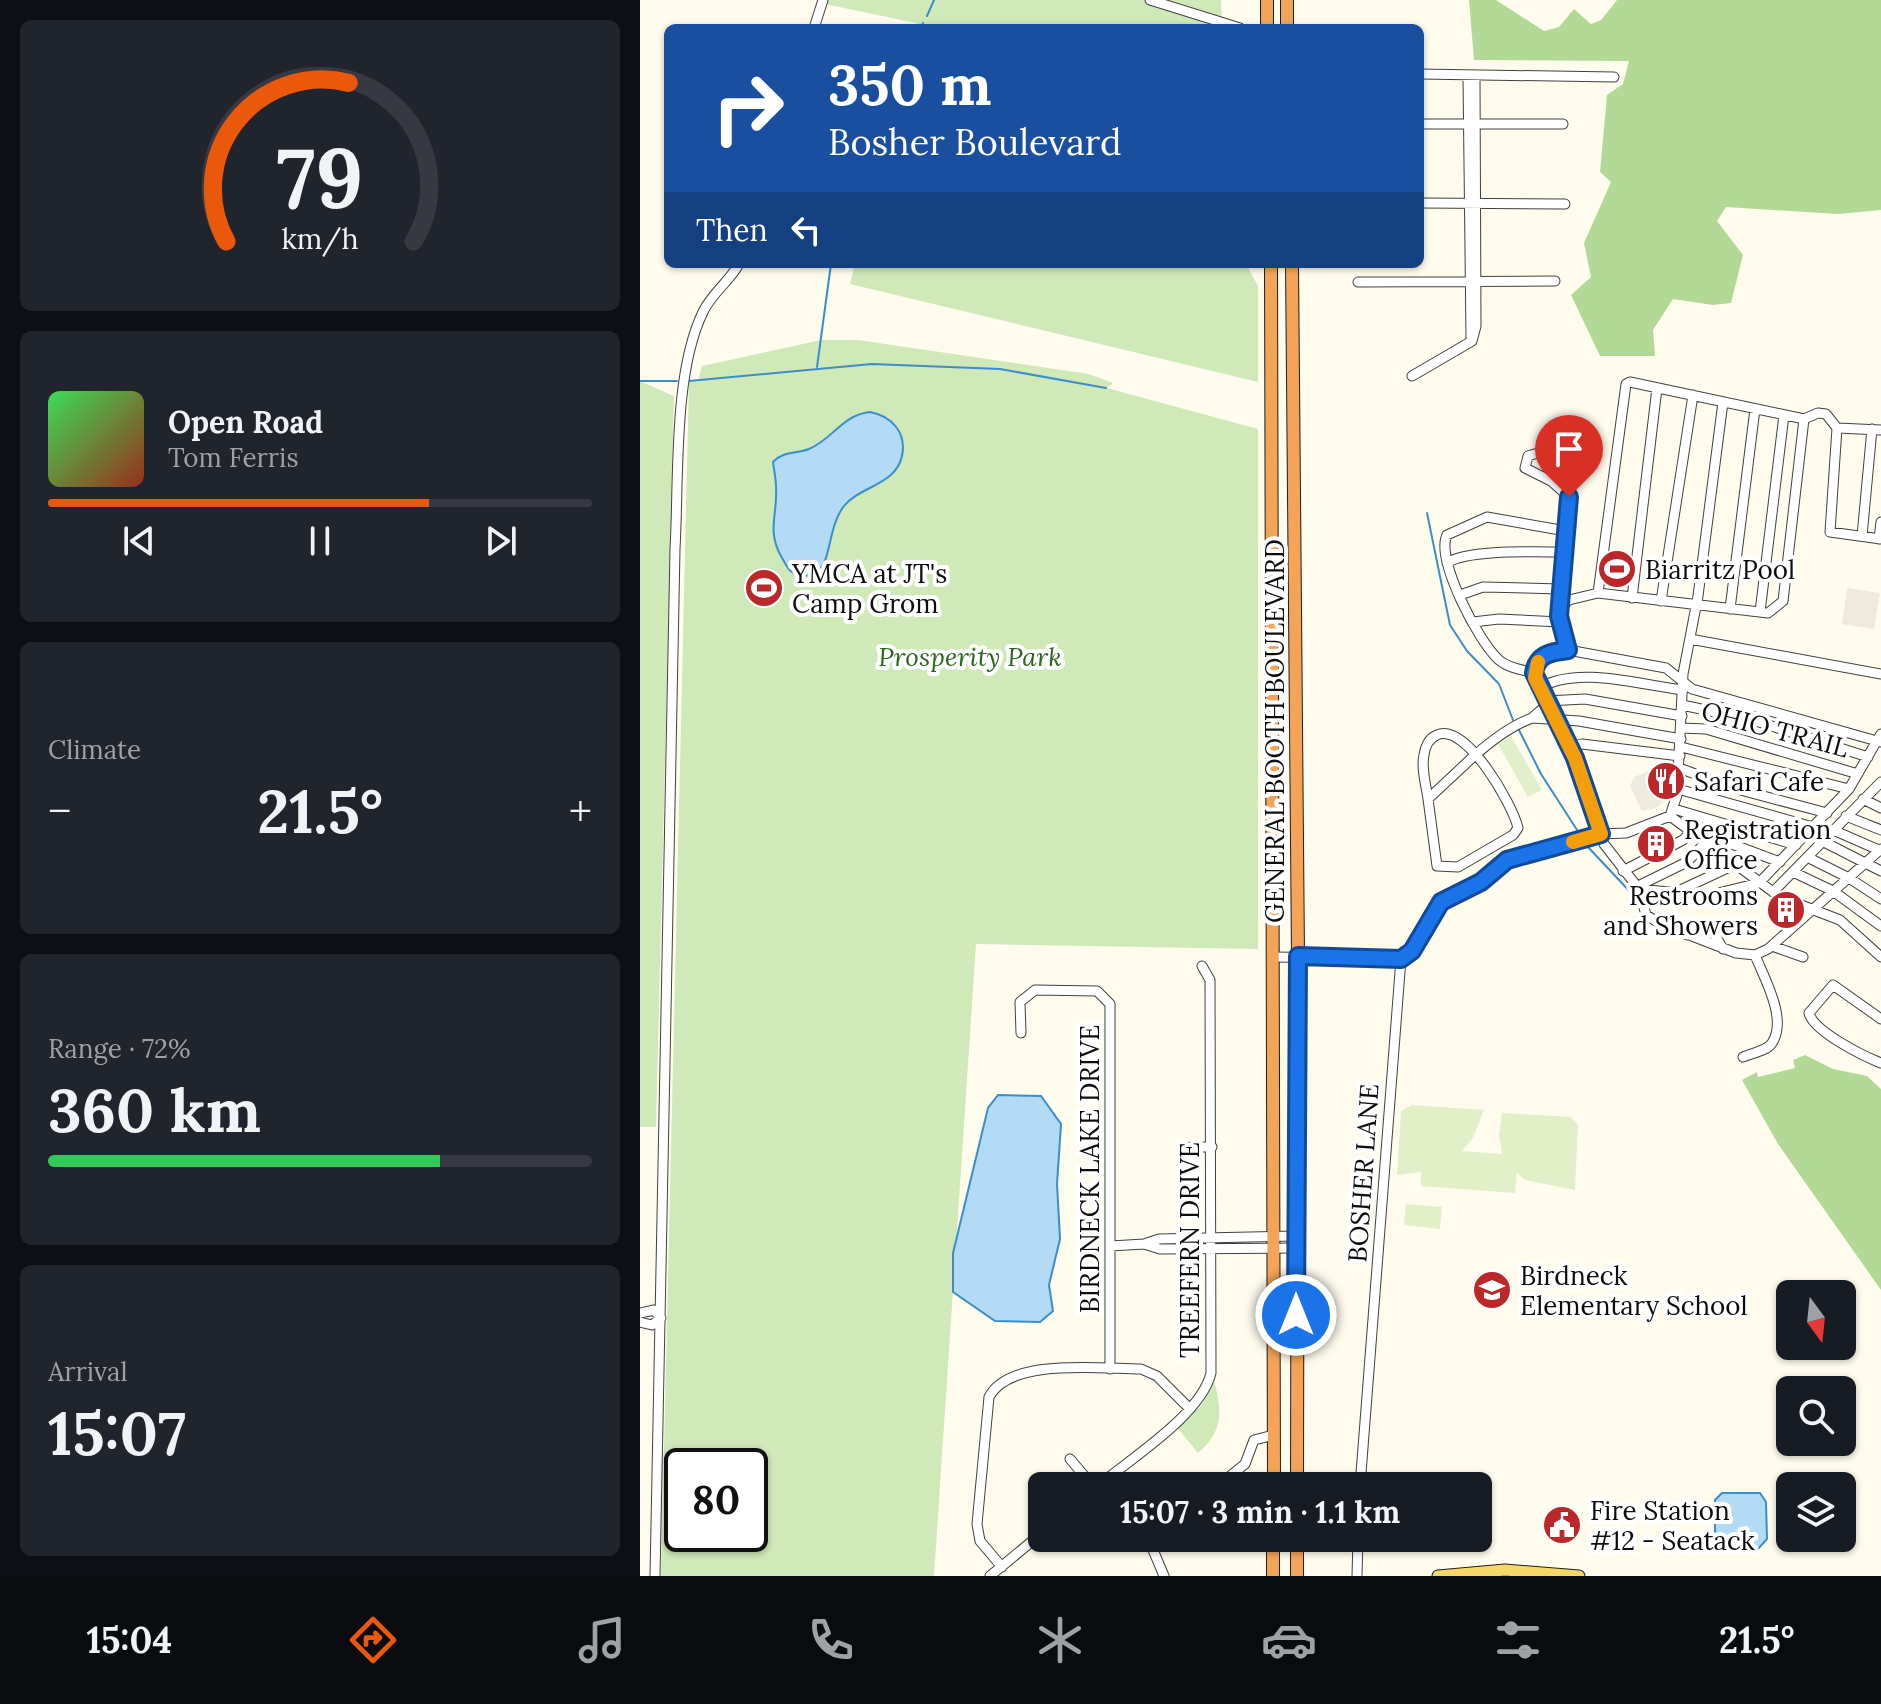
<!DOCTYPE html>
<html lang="en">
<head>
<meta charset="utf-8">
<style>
	:root { --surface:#171b24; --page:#20242c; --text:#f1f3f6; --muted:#9ea1a6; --line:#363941; --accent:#ea580c }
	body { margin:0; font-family:Lora,serif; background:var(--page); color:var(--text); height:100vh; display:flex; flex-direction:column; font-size:30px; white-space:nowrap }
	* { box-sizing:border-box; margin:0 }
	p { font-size:26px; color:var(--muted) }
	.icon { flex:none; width:44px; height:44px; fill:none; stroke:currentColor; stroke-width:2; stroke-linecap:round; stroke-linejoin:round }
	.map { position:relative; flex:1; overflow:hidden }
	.details { display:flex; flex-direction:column; gap:20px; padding:20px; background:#0d0f14; width:640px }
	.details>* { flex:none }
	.banner { position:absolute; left:24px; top:24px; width:760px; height:244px; border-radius:12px; box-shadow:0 2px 6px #0004; background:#1a4fa0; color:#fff; overflow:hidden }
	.needle { width:52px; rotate:165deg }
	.fabs { position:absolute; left:1136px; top:1280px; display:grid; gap:16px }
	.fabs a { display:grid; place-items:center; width:80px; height:80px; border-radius:12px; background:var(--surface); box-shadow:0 2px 6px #0004; font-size:40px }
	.speed { position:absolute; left:24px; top:1448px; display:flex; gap:16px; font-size:40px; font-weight:700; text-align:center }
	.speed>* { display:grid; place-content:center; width:104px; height:104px; border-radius:50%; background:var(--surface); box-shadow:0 2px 6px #0004; line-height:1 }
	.speed .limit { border:4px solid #111; border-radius:12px; background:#fff; color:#111 }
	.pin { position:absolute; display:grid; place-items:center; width:68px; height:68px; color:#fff; margin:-82px -34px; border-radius:50% 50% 50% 0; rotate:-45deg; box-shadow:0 0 8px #0007 }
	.pin .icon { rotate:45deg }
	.me { position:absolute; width:88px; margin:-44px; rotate:0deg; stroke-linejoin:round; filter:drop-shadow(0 0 6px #0008) }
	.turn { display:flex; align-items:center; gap:28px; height:168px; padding:0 32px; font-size:36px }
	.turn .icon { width:104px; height:104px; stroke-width:2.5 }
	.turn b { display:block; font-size:56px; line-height:68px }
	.then { display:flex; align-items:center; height:76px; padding:0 32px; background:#0003; gap:16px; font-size:30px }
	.big { font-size:60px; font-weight:700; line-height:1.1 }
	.details .card { flex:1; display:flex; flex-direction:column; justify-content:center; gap:12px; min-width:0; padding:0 28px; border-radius:12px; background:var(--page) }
	.details .dial { align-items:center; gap:0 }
	.dial svg { height:208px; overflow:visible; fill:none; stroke:var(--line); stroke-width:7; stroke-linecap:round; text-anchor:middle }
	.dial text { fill:var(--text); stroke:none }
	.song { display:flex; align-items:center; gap:24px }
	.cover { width:96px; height:96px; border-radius:12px; background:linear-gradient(135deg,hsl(130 70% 55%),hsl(10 70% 35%)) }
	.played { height:8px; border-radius:4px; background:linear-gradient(90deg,var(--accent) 70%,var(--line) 70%) }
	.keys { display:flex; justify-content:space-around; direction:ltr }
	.heat { display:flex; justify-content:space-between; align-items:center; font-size:44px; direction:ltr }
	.charge { height:12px; border-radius:6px; background:linear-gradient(90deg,#34c759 72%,var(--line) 0) }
	.trip { position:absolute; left:388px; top:1472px; width:464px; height:80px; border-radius:12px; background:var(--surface); box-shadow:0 2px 6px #0004; font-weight:700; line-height:80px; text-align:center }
	.menu { display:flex; height:128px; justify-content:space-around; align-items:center; background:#090b0e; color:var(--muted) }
	.menu .icon { width:56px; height:56px }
	.menu .current { color:var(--accent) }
	.menu b { font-size:36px; color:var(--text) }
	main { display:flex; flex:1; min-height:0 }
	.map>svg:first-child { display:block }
	.green { fill:#d0e9b8; fill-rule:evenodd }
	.forest { fill:#b3d997 }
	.pitch { fill:#e2f0ca }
	.plaza { fill:#eeeadd }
	.water { fill:#b3dbf6; stroke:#3b8dcc; stroke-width:2 }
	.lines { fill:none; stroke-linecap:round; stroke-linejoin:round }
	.stream { stroke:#3b8dcc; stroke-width:2 }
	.minor-casing { stroke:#404040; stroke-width:11 }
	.major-casing { stroke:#1e1e1e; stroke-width:13 }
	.highway-casing { stroke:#1e1e1e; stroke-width:14 }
	.minor { stroke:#fff; stroke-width:9 }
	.major { stroke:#f7d866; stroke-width:11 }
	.highway { stroke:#f3a458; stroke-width:12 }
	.route-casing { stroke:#114b97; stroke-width:20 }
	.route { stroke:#1a73e8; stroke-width:14 }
	.slow { stroke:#f59e0b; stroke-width:14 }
	.labels { text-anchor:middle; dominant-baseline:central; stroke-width:8; stroke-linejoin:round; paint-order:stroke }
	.poi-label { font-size:26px; fill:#0d0d0d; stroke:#fff; text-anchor:start }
	.park-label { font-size:26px; font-style:italic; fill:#2b651e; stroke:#fff }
	.street-label { font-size:26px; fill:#0d0d0d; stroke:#fff }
</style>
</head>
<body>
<main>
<section class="details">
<div class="card dial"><svg viewBox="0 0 100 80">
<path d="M14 69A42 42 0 1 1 86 69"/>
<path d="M14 69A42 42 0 0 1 61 8" stroke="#ea580c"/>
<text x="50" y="56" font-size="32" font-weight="700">79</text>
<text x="50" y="72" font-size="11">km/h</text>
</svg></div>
<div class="card">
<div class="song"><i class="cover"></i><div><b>Open Road</b><p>Tom Ferris</p></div></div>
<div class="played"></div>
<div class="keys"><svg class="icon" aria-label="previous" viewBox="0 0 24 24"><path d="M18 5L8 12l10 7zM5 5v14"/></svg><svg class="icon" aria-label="pause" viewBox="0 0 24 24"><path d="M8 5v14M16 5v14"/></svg><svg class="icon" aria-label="next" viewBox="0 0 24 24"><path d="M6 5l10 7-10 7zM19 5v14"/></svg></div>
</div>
<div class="card"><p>Climate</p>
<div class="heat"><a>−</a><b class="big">21.5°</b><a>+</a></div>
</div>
<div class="card"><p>Range · 72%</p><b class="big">360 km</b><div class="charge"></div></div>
<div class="card"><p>Arrival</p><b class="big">15:07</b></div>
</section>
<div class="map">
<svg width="1241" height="1576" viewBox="0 0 1241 1576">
	<rect width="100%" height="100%" fill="#fffcee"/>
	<!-- green -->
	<path class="green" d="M 186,0 L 581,0 L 582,28 L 275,28 L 276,23 L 185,4 Z
		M 215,264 L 606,264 L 618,286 L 618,382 L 210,284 Z
		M 181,340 L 218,340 L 449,374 L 473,383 L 467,388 L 618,429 L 618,949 L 336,944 L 294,1576 L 21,1576 L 49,381 L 58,381 L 62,366 ZM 42,1466 L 110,1466 L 110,1534 L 42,1534 Z
		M 0,381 L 34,396 L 16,1127 L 0,1127 Z
		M 574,1380 C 582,1411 584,1431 558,1453 L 536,1426 L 561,1406 Z"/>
	<!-- forest -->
	<path class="forest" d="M 829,0 L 856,0 L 904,31 L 919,27 L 934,9 L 951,24 L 961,20 L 977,0 L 1241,0 L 1241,210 L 1198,214 L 1086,207 L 1077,221 L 1103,255 L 1091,303 L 1073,305 L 1033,299 L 1013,330 L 1015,356 L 960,356 L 931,295 L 951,277 L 944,243 L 971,182 L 960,172 L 967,95 L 983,84 L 989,61 L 834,60 Z
		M 1165,1055 L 1193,1069 L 1227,1076 L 1241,1089 L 1241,1290 L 1138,1144 L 1102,1080 L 1117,1072 L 1118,1077 L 1155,1068 L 1153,1060 Z"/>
	<!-- pitch -->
	<path class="pitch" d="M 871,736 L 902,790 L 888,797 L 858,744 Z
		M 772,1105 L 844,1110 L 833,1138 L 822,1151 L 862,1154 L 859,1135 L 862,1113 L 931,1117 L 938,1125 L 935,1190 L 885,1180 L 877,1173 L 875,1193 L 781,1186 L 781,1172 L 757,1175 L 761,1111 Z
		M 766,1204 L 802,1207 L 800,1229 L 764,1225 Z"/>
	<!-- plaza -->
	<path class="plaza" d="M 1207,588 L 1240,593 L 1234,629 L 1202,624 Z
		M 1014,769 L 1012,774 L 1025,788 L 1022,791 L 1026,799 L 1016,808 L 1002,811 L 990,786 L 994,777 Z"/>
	<!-- water -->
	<path class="water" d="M 230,412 C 251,416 267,432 262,456 C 256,485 220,486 204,506 C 189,525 191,557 180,569 C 174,575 166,577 158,575 C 148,572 147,566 142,558 C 126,531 138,514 136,487 C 136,479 134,470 133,462 C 143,451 156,454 169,449 C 193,439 202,415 230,412 Z
		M 358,1095 L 401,1096 L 421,1124 L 417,1184 L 420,1239 L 409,1285 L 413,1311 L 400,1322 L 355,1321 L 313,1292 L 313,1253 L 348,1108 Z
		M 1082,1493 L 1120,1493 L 1126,1502 L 1127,1539 L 1118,1549 L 1083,1551 L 1075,1542 L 1075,1500 Z"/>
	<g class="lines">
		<!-- stream -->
		<path class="stream" d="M 287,16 L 294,0
			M 281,28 L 283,23
			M 177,367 L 191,264
			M 0,381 L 37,381
			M 49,381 L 232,364 L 360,369 L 466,388
			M 787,513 L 810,625 L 827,651 L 859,684 L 873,720
			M 879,730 L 901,774 L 939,833
			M 947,846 L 995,897"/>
		<!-- minor casing -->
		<g class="minor-casing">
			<path id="minor" d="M 510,0 L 600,28
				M 174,28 L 183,0
				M 780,74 L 974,77
				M 828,77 L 831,337
				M 780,124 L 923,124
				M 780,203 L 925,204
				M 718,282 L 915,281
				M 832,341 L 836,326 L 835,77
				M 772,376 L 832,341
				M 1164,419 L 990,382 L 986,384 L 958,593 L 1128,613 L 1143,601 L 1164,419 L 1178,413 L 1186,414 L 1197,428
				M 1241,430 L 1197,428 L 1190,532 L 1241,539
				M 1222,536 L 1232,429
				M 1239,539 L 1241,522
				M 807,563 C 827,549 898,552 924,552
				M 820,595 L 843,587 L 921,589
				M 992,598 L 1017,388
				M 1021,601 L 1053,395
				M 920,608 L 929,600 L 958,593
				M 1090,609 L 1115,409
				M 1120,612 L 1144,415
				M 833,622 L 859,619 L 921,622
				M 1050,639 L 1241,674
				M 928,650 L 919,616 L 931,465 C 921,454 902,450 888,456 L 885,468 L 911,481 L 929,497
				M 894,673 C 883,670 868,668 859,660 C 839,643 795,559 807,535 L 847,517 L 926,531
				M 899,688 C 938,665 1000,685 1043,690
				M 906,701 L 945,699 L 1042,716
				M 908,704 L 892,718 L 939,721 L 1041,739
				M 1042,705 L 1113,720 L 1228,757
				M 1041,728 L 1066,729 L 1218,774
				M 1241,734 L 1235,744 L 1209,789 L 1119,883 L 1066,896 L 999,889 L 964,844 L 935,758 L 898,686 L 895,669 L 905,655 L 928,650 L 1026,668 L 1052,689 L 1237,741 L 1241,742
				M 929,747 L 942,744 L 1040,756
				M 1041,747 L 1209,789
				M 1039,768 L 1093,788 L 1187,813
				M 1038,789 L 1173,827
				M 788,799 C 786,785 781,768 784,755 C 785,747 789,738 797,735 C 826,722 873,805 878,828 L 873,835 L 818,867 L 797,866 L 788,799 L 834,756 C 851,741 870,726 892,718
				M 1223,799 L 1241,808
				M 1034,809 L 1156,845
				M 1030,816 L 1037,795 L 1043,674 L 1058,596 L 1083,402
				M 1030,816 L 1140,897 L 1200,920 L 1241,957
				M 1206,816 L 1241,830
				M 1193,830 L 1241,851
				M 1182,841 L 1241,871
				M 1071,844 L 1089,843 L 1140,862
				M 1167,857 L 1209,878 L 1241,899
				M 983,871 L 1043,840 L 1052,831
				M 1153,872 L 1193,891 L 1241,926
				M 996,887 L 1047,862 L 1067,841
				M 999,889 L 1006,915 L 1021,924 L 1096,953 L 1115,955 L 1128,949 L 1241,849
				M 1133,892 L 1241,782
				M 1034,893 L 1096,864
				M 1047,935 L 1060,927 L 1071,928 L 1083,949
				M 1132,946 L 1163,957
				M 634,957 L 761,959 L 772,951 L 801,902 L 841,882 L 867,860 L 961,834 L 986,833 L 1030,816
				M 1241,1019 L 1193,985 L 1169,1013 C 1173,1031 1223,1056 1241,1063
				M 381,1033 L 380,1002 L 395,990 L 457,991 L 470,1004 L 470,1369
				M 1103,1057 C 1112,1053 1127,1051 1132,1043 C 1148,1019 1124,978 1115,955
				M 551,1147 L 572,1147
				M 504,1244 L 520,1249 L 656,1248
				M 471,1246 L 504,1244 L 519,1239 L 656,1236
				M 0,1313 L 14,1310 L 21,1318 L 12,1325 L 0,1322
				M 430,1459 L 453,1486
				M 458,1486 C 491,1458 561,1415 571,1373 L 570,980 L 562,966
				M 578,1486 L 605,1464 L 614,1440 L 634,1435
				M 720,1486 L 761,959
				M 508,1538 L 524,1576
				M 362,1567 L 340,1541 L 337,1524 L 349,1397 C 370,1357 461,1369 501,1369 L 517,1376 L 550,1409
				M 15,1576 L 35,549 C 39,480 33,373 63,312 C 71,294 89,282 99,264
				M 350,1576 L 402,1533
				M 717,1576 L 718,1538"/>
		</g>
		<!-- major casing -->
		<g class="major-casing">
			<path id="major" d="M 798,1576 L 865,1570 L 939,1576"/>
		</g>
		<!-- highway casing -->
		<g class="highway-casing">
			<path id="highway" d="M 627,28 L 627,0
				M 647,28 L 647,0
				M 631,264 L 634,1486
				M 652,264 L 658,956 L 657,1486
				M 657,1538 L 657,1576
				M 633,1576 L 633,1538"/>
		</g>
		<!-- minor -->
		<use href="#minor" class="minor"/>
		<!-- major -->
		<use href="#major" class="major"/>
		<!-- highway -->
		<use href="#highway" class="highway"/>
	</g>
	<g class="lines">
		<!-- route casing -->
		<g class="route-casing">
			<path id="route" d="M 656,1315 L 658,956 L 761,959 L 772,951 L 801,902 L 841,882 L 867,860 L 961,834 L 935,758 L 894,673 C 897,654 911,652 928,650 L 919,616 L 929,497"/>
		</g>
		<!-- route -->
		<use href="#route" class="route"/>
		<!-- slow -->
		<path class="slow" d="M 898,662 L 895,678 L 935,758 L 961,834 L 933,842"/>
	</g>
	<!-- icons -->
	<defs>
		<g id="stadium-disc" transform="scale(2)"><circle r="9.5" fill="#bc2729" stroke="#fff"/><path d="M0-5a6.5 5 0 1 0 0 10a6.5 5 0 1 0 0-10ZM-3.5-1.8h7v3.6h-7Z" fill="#fff"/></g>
		<g id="restaurant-disc" transform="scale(2)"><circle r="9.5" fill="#bc2729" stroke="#fff"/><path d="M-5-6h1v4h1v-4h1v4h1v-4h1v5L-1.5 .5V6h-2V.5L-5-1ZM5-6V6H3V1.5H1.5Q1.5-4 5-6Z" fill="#fff"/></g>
		<g id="building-disc" transform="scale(2)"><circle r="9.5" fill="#bc2729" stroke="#fff"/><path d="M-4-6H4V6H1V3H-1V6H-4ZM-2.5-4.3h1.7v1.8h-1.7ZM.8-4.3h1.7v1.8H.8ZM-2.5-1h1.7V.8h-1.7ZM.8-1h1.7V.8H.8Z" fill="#fff"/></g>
		<g id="school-disc" transform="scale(2)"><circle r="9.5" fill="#bc2729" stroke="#fff"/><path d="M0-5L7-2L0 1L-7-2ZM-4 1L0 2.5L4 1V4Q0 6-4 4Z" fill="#fff"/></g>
		<g id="civic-disc" transform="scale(2)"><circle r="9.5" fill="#bc2729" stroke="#fff"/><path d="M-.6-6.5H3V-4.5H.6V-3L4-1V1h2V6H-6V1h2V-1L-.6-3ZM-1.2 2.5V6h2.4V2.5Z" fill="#fff"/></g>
	</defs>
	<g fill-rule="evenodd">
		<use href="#stadium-disc" x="977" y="569"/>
		<use href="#stadium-disc" x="124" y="588"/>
		<use href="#restaurant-disc" x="1026" y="781"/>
		<use href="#building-disc" x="1016" y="844"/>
		<use href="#building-disc" x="1146" y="910"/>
		<use href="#school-disc" x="852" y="1290"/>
		<use href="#civic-disc" x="922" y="1525"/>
	</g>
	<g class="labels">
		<!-- poi labels -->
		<g class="poi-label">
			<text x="1005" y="569">Biarritz Pool</text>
			<text x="152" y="573">YMCA at JT's<tspan x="152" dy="30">Camp Grom</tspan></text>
			<text x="1054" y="781">Safari Cafe</text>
			<text x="1044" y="829">Registration<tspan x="1044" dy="30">Office</tspan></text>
			<text x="1118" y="895" text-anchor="end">Restrooms<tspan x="1118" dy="30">and Showers</tspan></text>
			<text x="880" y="1275">Birdneck<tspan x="880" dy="30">Elementary School</tspan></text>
			<text x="950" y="1510">Fire Station<tspan x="950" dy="30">#12 - Seatack</tspan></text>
		</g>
		<!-- park labels -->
		<g class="park-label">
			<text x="330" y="656">Prosperity Park</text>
		</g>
		<!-- street labels -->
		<g class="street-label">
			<text transform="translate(1135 729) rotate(15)">OHIO TRAIL</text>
			<text transform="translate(634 731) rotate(-90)">GENERAL BOOTH BOULEVARD</text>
			<text transform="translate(449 1169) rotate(-90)">BIRDNECK LAKE DRIVE</text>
			<text transform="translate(723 1173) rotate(-86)">BOSHER LANE</text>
			<text transform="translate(549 1250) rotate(-90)">TREEFERN DRIVE</text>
		</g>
	</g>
</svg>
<div class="fabs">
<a><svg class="needle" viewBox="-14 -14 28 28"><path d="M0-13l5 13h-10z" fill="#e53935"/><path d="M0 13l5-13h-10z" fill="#9ea1a6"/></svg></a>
<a><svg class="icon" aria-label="search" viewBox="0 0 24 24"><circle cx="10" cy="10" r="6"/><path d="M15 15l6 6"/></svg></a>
<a><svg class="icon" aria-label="layers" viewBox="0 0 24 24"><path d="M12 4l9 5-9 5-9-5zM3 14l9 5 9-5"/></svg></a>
</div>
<div class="speed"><div class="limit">80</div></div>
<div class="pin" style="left:929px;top:497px;background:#d93025"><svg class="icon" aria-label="arrive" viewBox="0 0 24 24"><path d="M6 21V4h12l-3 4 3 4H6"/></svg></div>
<svg class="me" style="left:656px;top:1315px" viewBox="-20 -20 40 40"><circle r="17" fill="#1a73e8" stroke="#fff" stroke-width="3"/><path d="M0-11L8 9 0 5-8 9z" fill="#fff"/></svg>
<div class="trip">15:07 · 3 min · 1.1 km</div>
<div class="banner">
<div class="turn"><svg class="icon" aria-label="right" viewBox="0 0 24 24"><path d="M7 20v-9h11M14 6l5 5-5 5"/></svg><div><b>350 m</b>Bosher Boulevard</div></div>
<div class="then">Then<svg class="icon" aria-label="left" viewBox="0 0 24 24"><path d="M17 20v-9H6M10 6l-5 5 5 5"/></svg></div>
</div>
</div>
</main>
<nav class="menu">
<b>15:04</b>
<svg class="icon current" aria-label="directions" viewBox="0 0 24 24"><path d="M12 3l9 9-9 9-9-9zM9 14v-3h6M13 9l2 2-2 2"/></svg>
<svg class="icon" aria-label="music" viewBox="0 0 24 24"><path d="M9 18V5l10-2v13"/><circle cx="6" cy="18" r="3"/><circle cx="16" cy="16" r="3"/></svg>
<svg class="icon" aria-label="phone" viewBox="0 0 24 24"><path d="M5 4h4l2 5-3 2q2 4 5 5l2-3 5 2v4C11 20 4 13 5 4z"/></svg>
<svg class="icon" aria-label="climate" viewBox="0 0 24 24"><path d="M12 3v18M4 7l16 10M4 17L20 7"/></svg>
<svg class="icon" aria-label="car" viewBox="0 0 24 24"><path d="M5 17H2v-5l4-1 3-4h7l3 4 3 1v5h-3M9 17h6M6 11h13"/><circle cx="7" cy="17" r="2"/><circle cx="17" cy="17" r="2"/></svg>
<svg class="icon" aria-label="filters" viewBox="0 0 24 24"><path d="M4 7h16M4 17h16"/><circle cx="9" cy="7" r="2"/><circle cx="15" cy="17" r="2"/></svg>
<b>21.5°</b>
</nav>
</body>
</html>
